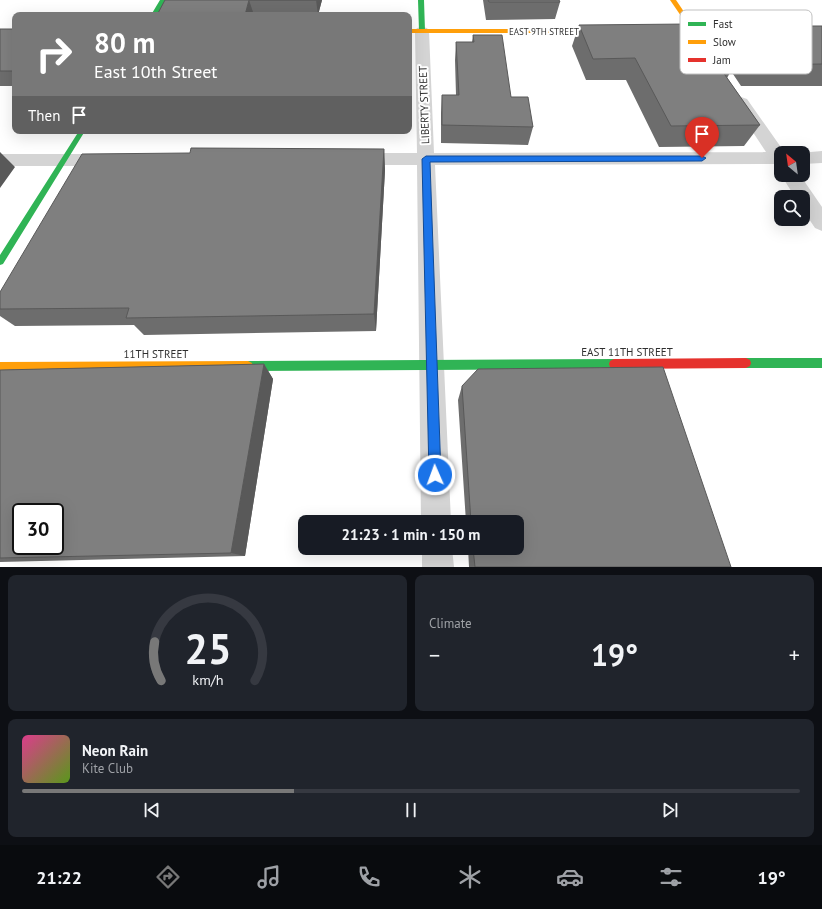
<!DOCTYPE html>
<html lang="en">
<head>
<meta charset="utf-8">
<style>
	:root { --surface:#171b24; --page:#20242c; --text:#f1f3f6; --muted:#9ea1a6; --line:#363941; --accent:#787878 }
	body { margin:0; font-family:"PT Sans",sans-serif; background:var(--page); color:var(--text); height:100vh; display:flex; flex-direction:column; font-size:15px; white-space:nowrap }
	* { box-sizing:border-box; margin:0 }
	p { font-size:13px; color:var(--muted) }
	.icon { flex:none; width:22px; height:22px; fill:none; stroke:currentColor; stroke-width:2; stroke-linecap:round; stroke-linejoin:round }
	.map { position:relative; height:567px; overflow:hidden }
	.panel { display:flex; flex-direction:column; gap:8px; padding:8px; background:#0d0f14; flex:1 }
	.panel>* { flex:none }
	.top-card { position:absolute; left:12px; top:12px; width:400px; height:122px; border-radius:8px; box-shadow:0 4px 16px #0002; background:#787878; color:#fff; overflow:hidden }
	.needle { width:26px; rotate:331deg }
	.tools { position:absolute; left:774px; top:146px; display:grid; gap:8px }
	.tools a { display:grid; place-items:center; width:36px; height:36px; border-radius:8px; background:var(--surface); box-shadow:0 4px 16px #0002; font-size:20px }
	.speed { position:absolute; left:12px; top:503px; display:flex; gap:8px; font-size:20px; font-weight:700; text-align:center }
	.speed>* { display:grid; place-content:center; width:52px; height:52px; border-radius:50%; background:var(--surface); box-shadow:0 4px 16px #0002; line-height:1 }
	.speed .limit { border:2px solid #111; border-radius:6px; background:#fff; color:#111 }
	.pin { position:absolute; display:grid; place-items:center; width:34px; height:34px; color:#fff; margin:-41px -17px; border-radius:50% 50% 50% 0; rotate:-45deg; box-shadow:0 0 4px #0007 }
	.pin .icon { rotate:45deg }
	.me { position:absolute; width:44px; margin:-22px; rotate:358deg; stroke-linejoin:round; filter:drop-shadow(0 0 3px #0008) }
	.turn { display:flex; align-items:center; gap:14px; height:84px; padding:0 16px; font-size:18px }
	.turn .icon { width:52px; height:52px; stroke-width:2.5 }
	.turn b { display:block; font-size:28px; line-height:34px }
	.then { display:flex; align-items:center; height:38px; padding:0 16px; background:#0003; gap:8px; font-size:15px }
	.big { font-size:30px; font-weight:800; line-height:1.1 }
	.panel .widget { flex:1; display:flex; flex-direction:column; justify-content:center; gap:6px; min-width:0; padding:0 14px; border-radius:8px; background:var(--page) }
	.panel .dial { align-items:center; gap:0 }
	.dial svg { height:104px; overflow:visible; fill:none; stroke:var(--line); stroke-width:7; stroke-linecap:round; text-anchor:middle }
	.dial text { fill:var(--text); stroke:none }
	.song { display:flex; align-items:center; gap:12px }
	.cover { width:48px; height:48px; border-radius:6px; background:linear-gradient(135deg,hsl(330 70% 55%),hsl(90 70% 35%)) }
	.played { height:4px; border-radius:2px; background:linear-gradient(90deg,var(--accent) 35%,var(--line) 35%) }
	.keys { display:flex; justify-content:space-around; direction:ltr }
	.heat { display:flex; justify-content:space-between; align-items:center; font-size:22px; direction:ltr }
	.panel .tiles { flex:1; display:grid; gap:8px; grid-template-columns:1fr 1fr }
	.widget:last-child { grid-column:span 2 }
	.trip { position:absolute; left:298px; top:515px; width:226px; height:40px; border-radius:8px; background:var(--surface); box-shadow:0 4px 16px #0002; font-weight:800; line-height:40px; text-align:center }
	.tab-bar { display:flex; height:64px; justify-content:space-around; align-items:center; background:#090b0e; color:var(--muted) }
	.tab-bar .icon { width:28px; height:28px }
	.tab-bar .active { color:var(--accent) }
	.tab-bar b { font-size:18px; color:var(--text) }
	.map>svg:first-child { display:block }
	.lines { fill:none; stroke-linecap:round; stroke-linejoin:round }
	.street { fill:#d4d4d4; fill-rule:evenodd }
	.fast { fill:#30b455; fill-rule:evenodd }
	.slow { fill:#ff9f0a; fill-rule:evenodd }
	.jam { fill:#e5322d; fill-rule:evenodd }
	.wall { fill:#6d6d6d }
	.shaded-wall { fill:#595959 }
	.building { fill:#7f7f7f; stroke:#595959; fill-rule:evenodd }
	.route { fill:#1a73e8; stroke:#114b97 }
	.labels { text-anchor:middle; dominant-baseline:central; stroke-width:4; stroke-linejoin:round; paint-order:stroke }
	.far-street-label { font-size:9px; fill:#2f2f2f; stroke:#fff }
	.street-label { font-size:11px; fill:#2f2f2f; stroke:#fff }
	.key { fill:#fff; stroke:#c1c1c1; stroke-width:1 }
	.key-label { font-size:11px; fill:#2f2f2f }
</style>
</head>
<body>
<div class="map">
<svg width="822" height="567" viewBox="0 0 822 567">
	<rect width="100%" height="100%" fill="#fff"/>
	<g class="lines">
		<!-- street -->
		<path class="street" d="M 422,27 L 427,28 L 429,31 L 434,153 L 766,152 L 733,102 L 735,99 L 741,97 L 747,99 L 785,153 L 781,153 L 781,167 L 774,164 L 435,165 L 451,522 L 421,522 L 417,165 L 355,165 L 349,163 L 346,159 L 349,155 L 355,153 L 417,153 L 415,31 L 417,28 Z
			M 822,151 L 822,163 L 803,164 L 803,153 L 799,153 Z
			M 0,154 L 107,154 L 113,156 L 116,160 L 113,164 L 107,166 L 0,166 Z
			M 781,175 L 800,175 L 822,207 L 822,231 L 815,228 L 803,210 L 803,197 L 795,197 Z
			M 422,548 L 452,548 L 454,567 L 422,567 Z"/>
		<!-- fast -->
		<path class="fast" d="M 160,0 L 166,0 L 157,15 L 151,15 Z
			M 418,0 L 424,0 L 425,31 L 422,33 L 419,31 Z
			M 754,29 L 757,31 L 756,32 L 680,33 L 677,31 L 680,29 Z
			M 79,131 L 85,131 L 3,264 L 0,265 L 0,255 Z
			M 746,358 L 822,358 L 822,368 L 746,368 L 742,366 L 741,363 L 742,360 Z
			M 614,359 L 618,361 L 619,364 L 618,367 L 614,369 L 248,371 L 244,369 L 243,366 L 244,363 L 248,361 Z"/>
		<!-- slow -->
		<path class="slow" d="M 670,0 L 676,0 L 697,31 L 696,32 L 692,32 Z
			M 409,29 L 606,29 L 609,31 L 606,33 L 409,33 Z
			M 248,361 L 252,363 L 253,366 L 252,369 L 248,371 L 0,372 L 0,362 Z"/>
		<!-- jam -->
		<path class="jam" d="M 746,358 L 750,360 L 751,363 L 750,366 L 746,368 L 614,369 L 610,367 L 609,364 L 610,361 L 614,359 Z"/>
	</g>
	<!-- wall -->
	<path class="wall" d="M 165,0 L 322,0 L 318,15 L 157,15 Z
		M 483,0 L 559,0 L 560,2 L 555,19 L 486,20 Z
		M 579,25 L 691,27 L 717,41 L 726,26 L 822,26 L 822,86 L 741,86 L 731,71 L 727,78 L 760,125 L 744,146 L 659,147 L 626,80 L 586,80 L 572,46 Z
		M 0,29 L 15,29 L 15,86 L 0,86 Z
		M 473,35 L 511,97 L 533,127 L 528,145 L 441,143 L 441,113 L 442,95 L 456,95 L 455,60 L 456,42 L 472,42 Z
		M 384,149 L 385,170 L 376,331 L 144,335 L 134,325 L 15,326 L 0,316 L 0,292 L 190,153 Z
		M 264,364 L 273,379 L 245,556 L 0,562 L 0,370 Z
		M 462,386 L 731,567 L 469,567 L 468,548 L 517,548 L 517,522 L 466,522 L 458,400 Z"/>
	<!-- shaded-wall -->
	<path class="shaded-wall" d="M 249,0 L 254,15 L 245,15 Z
		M 316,0 L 322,0 L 318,15 Z
		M 384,149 L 385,170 L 376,331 L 374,314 Z
		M 0,152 L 15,167 L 0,188 Z
		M 264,364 L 273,379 L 245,556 L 231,553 Z"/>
	<!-- building -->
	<path class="building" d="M 165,0 L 316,0 L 249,0 L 245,15 L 157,15 Z
		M 488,0 L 559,0 L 560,2 L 489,2 Z
		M 689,24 L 691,27 L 707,26 L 734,65 L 718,65 L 760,125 L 671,126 L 635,58 L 593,59 L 579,25 Z
		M 726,26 L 822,26 L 822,64 L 755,65 Z
		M 0,29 L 15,29 L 15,71 L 0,71 Z
		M 473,35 L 502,35 L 511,97 L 528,97 L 533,127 L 442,125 L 442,95 L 459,95 L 456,42 L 474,42 Z
		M 191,148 L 384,149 L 374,314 L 126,318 L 129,308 L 0,309 L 0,292 L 82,154 L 190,153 Z
		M 264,364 L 231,553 L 0,558 L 0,370 ZM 21,512 L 55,512 L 55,546 L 21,546 Z
		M 663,367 L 731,567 L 475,567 L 473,548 L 517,548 L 517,522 L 471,522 L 462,386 L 478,369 Z"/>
	<!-- route -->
	<path class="route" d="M 426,156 L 702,156 L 706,158 L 702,161 L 430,162 L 441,475 L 439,479 L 435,481 L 431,479 L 429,475 L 422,159 Z"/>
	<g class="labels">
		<!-- far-street labels -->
		<g class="far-street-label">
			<text x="544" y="31">EAST 9TH STREET</text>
		</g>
		<!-- street labels -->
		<g class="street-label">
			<text transform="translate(424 105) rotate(-92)">LIBERTY STREET</text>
			<text x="627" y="352">EAST 11TH STREET</text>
			<text x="156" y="354">11TH STREET</text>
		</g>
	</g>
	<!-- legend -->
	<rect x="680" y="10" width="132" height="64" rx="6" class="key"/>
	<rect x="688" y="22" width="18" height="4" fill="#30b455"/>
	<rect x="688" y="40" width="18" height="4" fill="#ff9f0a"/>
	<rect x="688" y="58" width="18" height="4" fill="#e5322d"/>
	<g class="key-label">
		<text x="713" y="28">Fast</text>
		<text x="713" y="46">Slow</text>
		<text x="713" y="64">Jam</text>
	</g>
</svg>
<div class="tools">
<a><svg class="needle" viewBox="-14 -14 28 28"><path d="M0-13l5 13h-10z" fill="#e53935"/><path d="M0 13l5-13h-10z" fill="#9ea1a6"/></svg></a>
<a><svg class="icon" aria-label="search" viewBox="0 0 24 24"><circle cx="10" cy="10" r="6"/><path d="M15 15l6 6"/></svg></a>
</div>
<div class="speed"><div class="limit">30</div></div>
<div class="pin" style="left:702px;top:158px;background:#d93025"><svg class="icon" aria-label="arrive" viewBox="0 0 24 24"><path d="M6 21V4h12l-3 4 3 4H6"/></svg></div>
<svg class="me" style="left:435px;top:475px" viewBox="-20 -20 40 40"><circle r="17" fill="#1a73e8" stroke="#fff" stroke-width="3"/><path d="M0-11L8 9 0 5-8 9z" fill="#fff"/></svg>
<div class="trip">21:23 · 1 min · 150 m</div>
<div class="top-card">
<div class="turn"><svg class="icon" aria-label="right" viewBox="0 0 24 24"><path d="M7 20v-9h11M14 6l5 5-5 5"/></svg><div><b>80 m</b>East 10th Street</div></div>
<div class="then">Then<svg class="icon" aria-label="arrive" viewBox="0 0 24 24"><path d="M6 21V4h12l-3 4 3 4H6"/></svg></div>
</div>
</div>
<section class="panel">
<div class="tiles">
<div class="widget dial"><svg viewBox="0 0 100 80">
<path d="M14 69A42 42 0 1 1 86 69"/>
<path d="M14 69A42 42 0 0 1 9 39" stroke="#787878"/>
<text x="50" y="56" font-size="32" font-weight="700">25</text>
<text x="50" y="72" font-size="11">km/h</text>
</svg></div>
<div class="widget"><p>Climate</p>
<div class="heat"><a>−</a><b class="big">19°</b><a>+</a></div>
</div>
<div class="widget">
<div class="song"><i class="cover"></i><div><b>Neon Rain</b><p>Kite Club</p></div></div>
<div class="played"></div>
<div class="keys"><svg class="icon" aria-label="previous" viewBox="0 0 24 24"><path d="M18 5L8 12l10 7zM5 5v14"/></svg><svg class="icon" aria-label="pause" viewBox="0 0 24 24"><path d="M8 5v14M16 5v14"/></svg><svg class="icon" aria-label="next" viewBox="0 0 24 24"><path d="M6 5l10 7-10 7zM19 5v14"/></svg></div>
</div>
</div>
</section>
<nav class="tab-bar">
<b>21:22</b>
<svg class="icon active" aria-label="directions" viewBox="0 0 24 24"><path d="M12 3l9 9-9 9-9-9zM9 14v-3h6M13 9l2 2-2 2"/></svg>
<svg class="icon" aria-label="music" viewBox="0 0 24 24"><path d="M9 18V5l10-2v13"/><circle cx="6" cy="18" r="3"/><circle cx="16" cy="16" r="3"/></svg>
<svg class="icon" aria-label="phone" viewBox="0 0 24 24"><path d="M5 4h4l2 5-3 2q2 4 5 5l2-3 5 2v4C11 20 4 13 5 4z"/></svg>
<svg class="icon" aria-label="climate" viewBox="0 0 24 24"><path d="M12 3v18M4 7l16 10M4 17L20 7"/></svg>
<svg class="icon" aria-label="car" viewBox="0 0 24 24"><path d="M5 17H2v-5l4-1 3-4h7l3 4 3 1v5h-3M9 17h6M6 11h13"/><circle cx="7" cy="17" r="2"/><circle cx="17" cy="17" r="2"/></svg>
<svg class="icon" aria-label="filters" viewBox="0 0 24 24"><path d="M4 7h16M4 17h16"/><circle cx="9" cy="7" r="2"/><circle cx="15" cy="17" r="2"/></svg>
<b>19°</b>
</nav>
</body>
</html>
